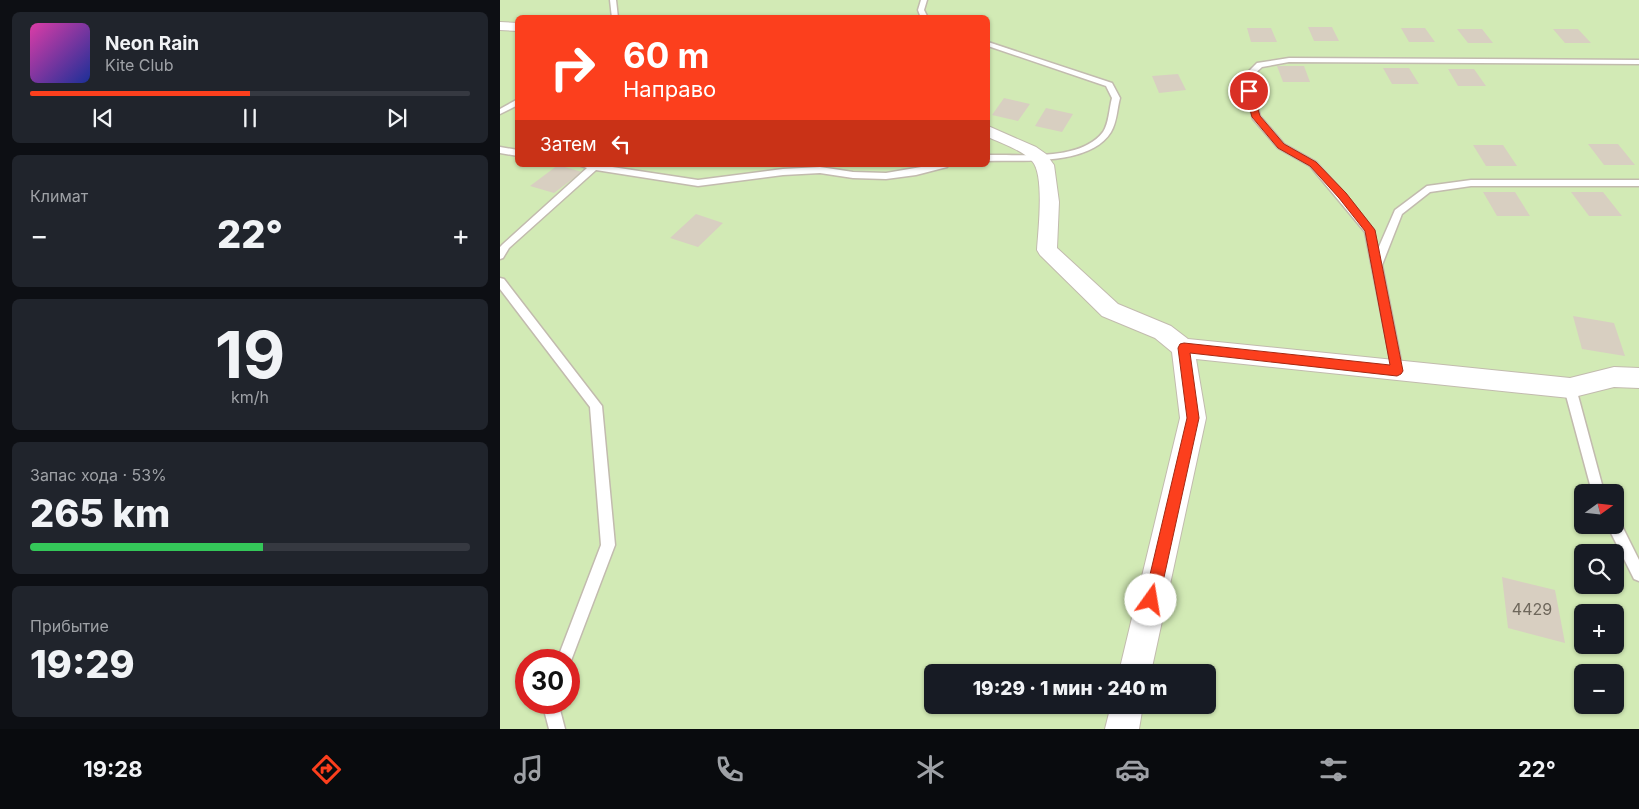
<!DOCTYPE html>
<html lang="ru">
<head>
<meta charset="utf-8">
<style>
	:root { --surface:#171b24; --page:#20242c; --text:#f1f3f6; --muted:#9ea1a6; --line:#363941; --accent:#fc3f1d }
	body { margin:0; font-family:Inter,sans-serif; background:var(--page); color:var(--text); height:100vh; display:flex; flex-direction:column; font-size:19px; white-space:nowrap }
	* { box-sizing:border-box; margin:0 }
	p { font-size:16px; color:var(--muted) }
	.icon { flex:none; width:28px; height:28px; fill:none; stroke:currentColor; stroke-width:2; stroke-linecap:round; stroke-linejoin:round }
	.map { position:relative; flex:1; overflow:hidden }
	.details { display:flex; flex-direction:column; gap:12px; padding:12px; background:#0d0f14; width:500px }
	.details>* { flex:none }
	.top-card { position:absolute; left:15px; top:15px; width:475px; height:152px; border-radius:8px; box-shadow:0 1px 4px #0004; background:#fc3f1d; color:#fff; overflow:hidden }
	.needle { width:32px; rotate:75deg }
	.controls { position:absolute; left:1074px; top:484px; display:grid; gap:10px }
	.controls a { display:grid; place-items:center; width:50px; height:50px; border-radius:8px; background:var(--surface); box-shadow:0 1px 4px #0004; font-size:25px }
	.speed { position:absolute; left:15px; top:649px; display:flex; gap:10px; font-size:25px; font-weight:700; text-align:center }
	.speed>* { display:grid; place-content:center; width:65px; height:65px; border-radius:50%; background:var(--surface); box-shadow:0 1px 4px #0004; line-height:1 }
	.speed .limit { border:8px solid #d22; background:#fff; color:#111 }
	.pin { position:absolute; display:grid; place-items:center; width:42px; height:42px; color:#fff; margin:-21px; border:2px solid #fff; border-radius:50%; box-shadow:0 1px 5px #0007 }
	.me { position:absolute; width:55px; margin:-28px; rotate:13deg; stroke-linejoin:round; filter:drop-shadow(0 0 4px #0008) }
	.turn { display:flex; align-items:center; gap:18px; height:105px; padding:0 25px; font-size:22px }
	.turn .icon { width:65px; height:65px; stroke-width:2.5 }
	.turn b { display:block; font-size:35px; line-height:42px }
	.then { display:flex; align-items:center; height:48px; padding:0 25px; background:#0003; gap:10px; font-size:19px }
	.big { font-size:38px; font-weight:800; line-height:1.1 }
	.details .tile { flex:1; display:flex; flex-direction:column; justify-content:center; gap:8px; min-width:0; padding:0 18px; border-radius:8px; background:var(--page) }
	.details .dial { align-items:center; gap:0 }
	.dial b { font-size:65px; line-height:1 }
	.song { display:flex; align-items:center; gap:15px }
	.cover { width:60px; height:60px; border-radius:8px; background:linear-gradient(135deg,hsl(320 70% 55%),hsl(230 70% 35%)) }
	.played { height:5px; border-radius:2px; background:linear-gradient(90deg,var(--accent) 50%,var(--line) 50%) }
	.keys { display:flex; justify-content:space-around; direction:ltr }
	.heat { display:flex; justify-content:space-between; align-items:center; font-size:28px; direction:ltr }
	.charge { height:8px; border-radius:4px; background:linear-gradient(90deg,#34c759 53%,var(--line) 0) }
	.trip { position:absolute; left:424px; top:664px; width:292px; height:50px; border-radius:8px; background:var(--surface); box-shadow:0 1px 4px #0004; font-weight:800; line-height:50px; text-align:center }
	.tab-bar { display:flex; height:80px; justify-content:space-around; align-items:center; background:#090b0e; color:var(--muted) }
	.tab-bar .icon { width:35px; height:35px }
	.tab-bar .selected { color:var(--accent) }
	.tab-bar b { font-size:22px; color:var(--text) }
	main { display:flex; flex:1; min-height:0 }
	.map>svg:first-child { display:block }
	.green { fill:#d2eab5; fill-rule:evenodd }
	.building { fill:#d8cfc1 }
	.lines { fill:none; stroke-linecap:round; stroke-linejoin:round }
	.lane-casing { stroke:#c2bbae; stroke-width:3 }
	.street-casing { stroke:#c2bbae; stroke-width:2 }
	.lane { fill:#fff; fill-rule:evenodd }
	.street { fill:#fff; fill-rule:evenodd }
	.route { fill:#fc3f1d; stroke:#a42913 }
	.labels { text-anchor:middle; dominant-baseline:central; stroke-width:5; stroke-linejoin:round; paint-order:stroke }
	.near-number-label { font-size:16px; fill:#6e675b }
</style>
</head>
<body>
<main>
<section class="details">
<div class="tile">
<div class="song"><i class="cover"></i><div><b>Neon Rain</b><p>Kite Club</p></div></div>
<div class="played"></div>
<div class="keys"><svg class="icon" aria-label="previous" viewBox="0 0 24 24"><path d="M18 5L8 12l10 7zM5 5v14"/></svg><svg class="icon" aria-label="pause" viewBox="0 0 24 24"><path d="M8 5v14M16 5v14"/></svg><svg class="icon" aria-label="next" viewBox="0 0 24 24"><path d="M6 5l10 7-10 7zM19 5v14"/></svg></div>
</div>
<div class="tile"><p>Климат</p>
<div class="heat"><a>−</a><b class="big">22°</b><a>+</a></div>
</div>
<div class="tile dial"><b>19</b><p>km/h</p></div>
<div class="tile"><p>Запас хода · 53%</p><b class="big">265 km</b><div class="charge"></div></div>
<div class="tile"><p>Прибытие</p><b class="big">19:29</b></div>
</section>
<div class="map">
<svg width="1139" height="729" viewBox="0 0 1139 729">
	<rect width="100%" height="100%" fill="#f6f3ec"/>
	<!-- green -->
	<path class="green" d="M 0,0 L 1139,0 L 1139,729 L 0,729 ZM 18,18 L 488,18 L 488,165 L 18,165 ZM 1082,492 L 1115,492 L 1115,525 L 1082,525 ZM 1082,552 L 1115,552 L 1115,585 L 1082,585 ZM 1082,612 L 1115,612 L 1115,645 L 1082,645 ZM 26,660 L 69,660 L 69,702 L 26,702 ZM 432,672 L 708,672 L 708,705 L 432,705 ZM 1082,672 L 1115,672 L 1115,705 L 1082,705 Z"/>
	<!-- building -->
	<path class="building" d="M 808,27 L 832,27 L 839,41 L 814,41 Z
		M 747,28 L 771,28 L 777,42 L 751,42 Z
		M 901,28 L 925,28 L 935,42 L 909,42 Z
		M 957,29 L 982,29 L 993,43 L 968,43 Z
		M 1053,29 L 1078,29 L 1091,43 L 1065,43 Z
		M 777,66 L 804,66 L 810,82 L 783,82 Z
		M 883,68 L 909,68 L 919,84 L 892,84 Z
		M 948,69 L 974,69 L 986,86 L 958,86 Z
		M 678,74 L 686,90 L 659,93 L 652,76 Z
		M 504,98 L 530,104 L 518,121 L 492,115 Z
		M 546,108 L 573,114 L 562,132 L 535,126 Z
		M 1088,144 L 1118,144 L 1135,165 L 1104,165 Z
		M 973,145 L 1003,145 L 1017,166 L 986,166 Z
		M 58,165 L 82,172 L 54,193 L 30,186 Z
		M 983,192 L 1015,192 L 1030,216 L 997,216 Z
		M 1071,192 L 1103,192 L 1122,216 L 1089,216 Z
		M 196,214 L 223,223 L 198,247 L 170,238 Z
		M 1073,316 L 1114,323 L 1125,356 L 1082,349 Z
		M 1002,577 L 1055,590 L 1065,643 L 1008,628 Z"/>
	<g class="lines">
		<!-- lane casing -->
		<g class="lane-casing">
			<path id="lane" d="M 110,0 L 116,0 L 118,18 L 112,18 Z
				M 421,0 L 427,0 L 424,10 L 428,18 L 421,18 L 418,10 Z
				M 488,42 L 612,83 L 620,98 C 617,109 617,122 611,132 C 590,166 523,160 488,161 L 488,155 C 521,154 580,162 603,132 C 609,123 609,109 612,98 L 606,86 L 488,46 Z
				M 789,58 L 1139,60 L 1139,64 L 789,62 L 762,67 L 750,78 L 760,116 L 784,144 L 816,162 L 845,194 L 873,229 L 878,249 L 895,210 L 927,186 L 971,180 L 1139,180 L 1139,186 L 971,186 L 930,192 L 902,214 L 882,265 L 903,371 L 901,374 L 893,374 L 865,232 L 810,166 L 778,148 L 753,119 L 742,78 L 757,63 Z
				M 18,99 L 18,105 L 0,114 L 0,109 Z
				M 0,147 L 18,150 L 18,156 L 0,153 Z
				M 79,165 L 99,165 L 198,180 L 283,169 L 320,167 L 353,172 L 386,173 L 433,165 L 448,165 L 447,167 L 416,175 L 386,179 L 353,178 L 320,173 L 283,175 L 198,186 L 96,170 L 9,248 L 3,258 L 0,259 L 0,247 L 3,244 L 87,168 Z
				M 0,278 L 4,279 L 102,406 L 115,545 L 69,666 L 69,660 L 57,660 L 101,545 L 90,407 L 0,289 Z
				M 1070,383 L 1074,385 L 1076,388 L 1104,492 L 1092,492 L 1064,388 L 1066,385 Z
				M 1115,519 L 1119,520 L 1139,560 L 1139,581 L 1134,579 L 1107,525 L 1115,525 Z
				M 42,702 L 58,702 L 65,729 L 49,729 Z"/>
		</g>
		<!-- street casing -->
		<g class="street-casing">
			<path id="street" d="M 0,22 L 18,23 L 18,31 L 0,30 Z
				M 488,126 L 536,147 L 546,154 L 554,165 L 559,202 L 557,248 L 618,304 L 671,326 L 688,339 L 1070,378 L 1114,367 L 1139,368 L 1139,388 L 1114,387 L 1070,398 L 696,359 L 706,418 L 651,672 L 619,672 L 680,418 L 672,352 L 655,338 L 602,316 L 540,255 L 537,250 C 538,232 545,174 532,161 C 522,150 501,143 488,137 Z
				M 611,705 L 643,705 L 639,729 L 605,729 Z"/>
		</g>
		<!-- lane -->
		<use href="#lane" class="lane"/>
		<!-- street -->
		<use href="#street" class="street"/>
	</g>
	<!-- route -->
	<path class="route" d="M 747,89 L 752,89 L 760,116 L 784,144 L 816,162 L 846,193 L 875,230 L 903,371 L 901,374 L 897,376 L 690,353 L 699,418 L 659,600 L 656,605 L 651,607 L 646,605 L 644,600 L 687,418 L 678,348 L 680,344 L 684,343 L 890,365 L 865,231 L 839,198 L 810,166 L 778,148 L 752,117 L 745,91 Z"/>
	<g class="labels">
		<!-- near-number labels -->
		<g class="near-number-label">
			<text x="1032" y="609">4429</text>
		</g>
	</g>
</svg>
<div class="controls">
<a><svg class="needle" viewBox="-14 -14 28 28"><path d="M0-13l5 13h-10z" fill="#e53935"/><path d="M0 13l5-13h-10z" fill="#9ea1a6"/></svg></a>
<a><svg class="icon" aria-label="search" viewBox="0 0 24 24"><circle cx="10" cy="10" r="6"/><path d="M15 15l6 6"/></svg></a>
<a>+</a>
<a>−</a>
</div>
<div class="speed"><div class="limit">30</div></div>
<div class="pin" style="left:749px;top:91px;background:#d93025"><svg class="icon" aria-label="arrive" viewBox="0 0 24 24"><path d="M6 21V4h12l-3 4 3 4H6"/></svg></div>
<svg class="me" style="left:651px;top:600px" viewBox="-20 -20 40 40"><circle r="19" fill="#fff"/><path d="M0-13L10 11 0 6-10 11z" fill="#fc3f1d"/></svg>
<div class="trip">19:29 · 1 мин · 240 m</div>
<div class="top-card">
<div class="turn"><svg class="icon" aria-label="right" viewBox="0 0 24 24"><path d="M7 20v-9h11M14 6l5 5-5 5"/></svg><div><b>60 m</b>Направо</div></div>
<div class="then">Затем<svg class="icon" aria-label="left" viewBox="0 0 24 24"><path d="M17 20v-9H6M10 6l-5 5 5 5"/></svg></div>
</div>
</div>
</main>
<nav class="tab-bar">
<b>19:28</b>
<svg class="icon selected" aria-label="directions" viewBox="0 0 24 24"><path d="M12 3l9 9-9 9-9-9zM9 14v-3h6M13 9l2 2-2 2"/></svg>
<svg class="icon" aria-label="music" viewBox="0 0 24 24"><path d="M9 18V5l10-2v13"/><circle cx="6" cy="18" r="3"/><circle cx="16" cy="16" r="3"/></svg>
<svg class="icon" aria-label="phone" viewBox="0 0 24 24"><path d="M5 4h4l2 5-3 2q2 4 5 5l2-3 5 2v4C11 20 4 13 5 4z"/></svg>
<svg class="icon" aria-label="climate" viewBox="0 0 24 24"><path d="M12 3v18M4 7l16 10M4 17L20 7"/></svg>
<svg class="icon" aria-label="car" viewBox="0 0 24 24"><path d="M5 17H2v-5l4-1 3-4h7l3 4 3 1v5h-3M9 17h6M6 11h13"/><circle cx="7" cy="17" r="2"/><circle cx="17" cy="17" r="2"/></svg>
<svg class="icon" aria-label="filters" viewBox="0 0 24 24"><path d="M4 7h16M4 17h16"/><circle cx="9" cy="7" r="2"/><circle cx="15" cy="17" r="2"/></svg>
<b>22°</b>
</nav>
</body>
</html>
